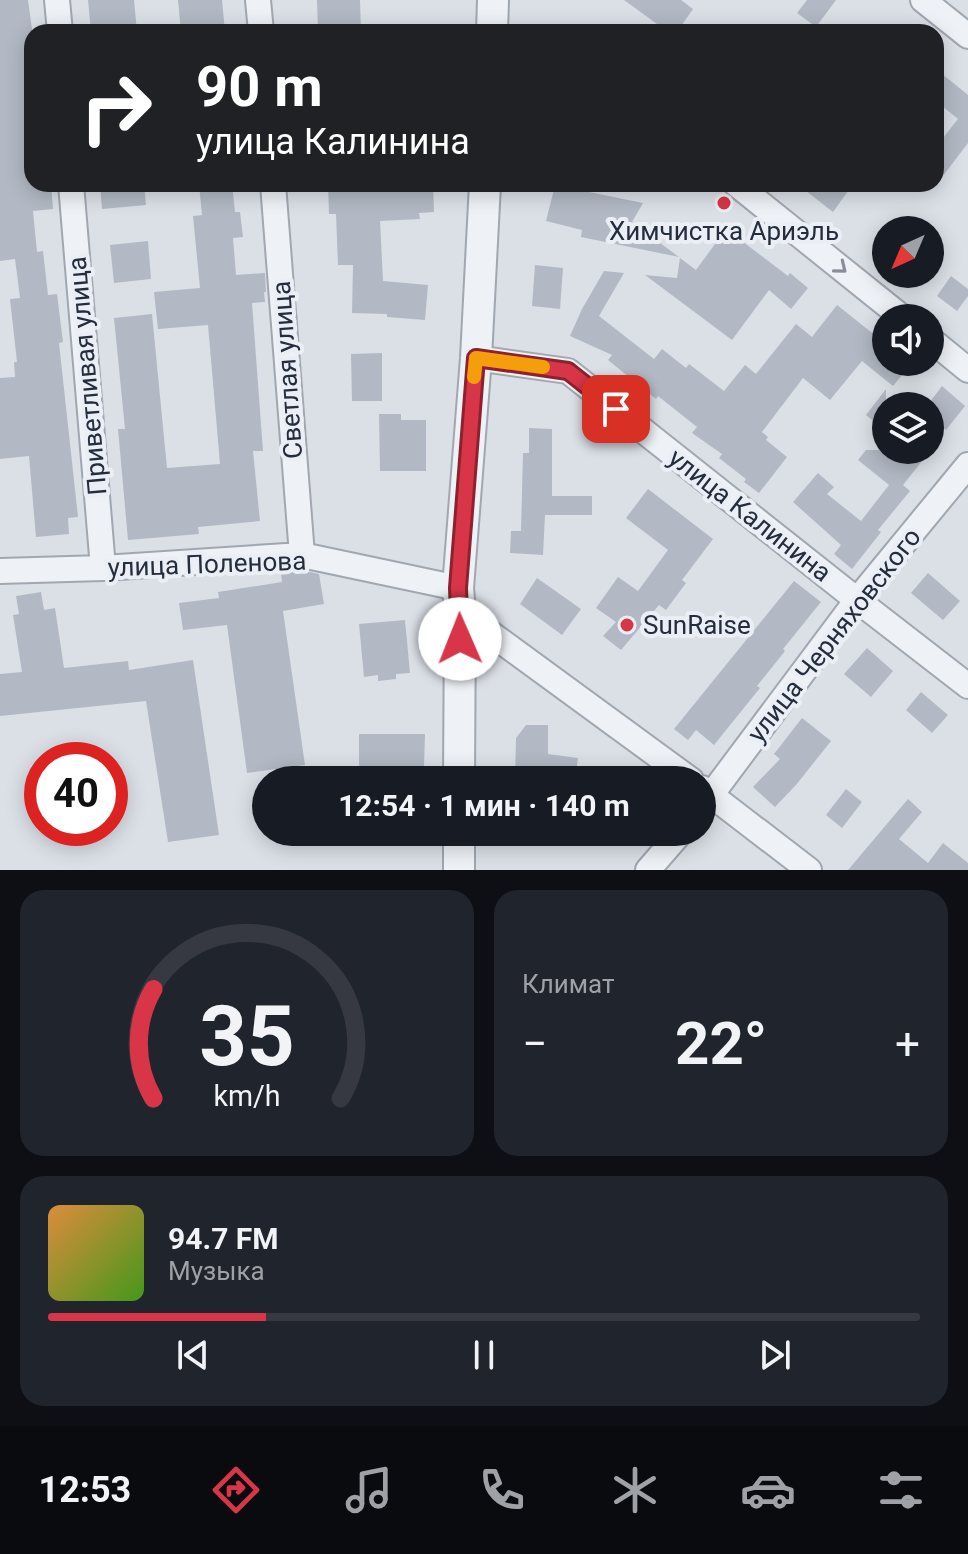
<!DOCTYPE html>
<html lang="ru">
<head>
<meta charset="utf-8">
<style>
	:root { --surface:#171b24; --page:#20242c; --text:#f1f3f6; --muted:#9ea1a6; --line:#363941; --accent:#d83549 }
	body { margin:0; font-family:Roboto,sans-serif; background:var(--page); color:var(--text); height:100vh; display:flex; flex-direction:column; font-size:30px; white-space:nowrap }
	* { box-sizing:border-box; margin:0 }
	p { font-size:26px; color:var(--muted) }
	.icon { flex:none; width:44px; height:44px; fill:none; stroke:currentColor; stroke-width:2; stroke-linecap:round; stroke-linejoin:round }
	.map { position:relative; height:870px; overflow:hidden }
	.sheet { display:flex; flex-direction:column; gap:20px; padding:20px; background:#0d0f14; flex:1 }
	.sheet>* { flex:none }
	.banner { position:absolute; left:24px; top:24px; width:920px; height:168px; border-radius:24px; box-shadow:0 4px 20px #0003; background:#202124; color:#fff; overflow:hidden }
	.needle { width:52px; rotate:224deg }
	.controls { position:absolute; left:872px; top:216px; display:grid; gap:16px }
	.controls a { display:grid; place-items:center; width:72px; height:72px; border-radius:50%; background:var(--surface); box-shadow:0 4px 20px #0003; font-size:40px }
	.speed { position:absolute; left:24px; top:742px; display:flex; gap:16px; font-size:40px; font-weight:700; text-align:center }
	.speed>* { display:grid; place-content:center; width:104px; height:104px; border-radius:50%; background:var(--surface); box-shadow:0 4px 20px #0003; line-height:1 }
	.speed .limit { border:12px solid #d22; background:#fff; color:#111 }
	.pin { position:absolute; display:grid; place-items:center; width:68px; height:68px; color:#fff; margin:-34px; border-radius:16px; box-shadow:0 4px 12px #0006 }
	.me { position:absolute; width:88px; margin:-44px; rotate:359deg; stroke-linejoin:round; filter:drop-shadow(0 0 6px #0008) }
	.turn { display:flex; align-items:center; gap:28px; height:168px; padding:0 40px; font-size:36px }
	.turn .icon { width:104px; height:104px; stroke-width:2.5 }
	.turn b { display:block; font-size:56px; line-height:68px }
	.big { font-size:60px; font-weight:700; line-height:1.1 }
	.sheet .tile { flex:1; display:flex; flex-direction:column; justify-content:center; gap:12px; min-width:0; padding:0 28px; border-radius:24px; background:var(--page) }
	.sheet .dial { align-items:center; gap:0 }
	.dial svg { height:208px; overflow:visible; fill:none; stroke:var(--line); stroke-width:7; stroke-linecap:round; text-anchor:middle }
	.dial text { fill:var(--text); stroke:none }
	.song { display:flex; align-items:center; gap:24px }
	.cover { width:96px; height:96px; border-radius:12px; background:linear-gradient(135deg,hsl(30 70% 55%),hsl(100 70% 35%)) }
	.played { height:8px; border-radius:4px; background:linear-gradient(90deg,var(--accent) 25%,var(--line) 25%) }
	.keys { display:flex; justify-content:space-around; direction:ltr }
	.heat { display:flex; justify-content:space-between; align-items:center; font-size:44px; direction:ltr }
	.sheet .tiles { flex:1; display:grid; gap:20px; grid-template-columns:1fr 1fr }
	.tile:last-child { grid-column:span 2 }
	.trip { position:absolute; left:252px; top:766px; width:464px; height:80px; border-radius:40px; background:var(--surface); box-shadow:0 4px 20px #0003; font-weight:700; line-height:80px; text-align:center }
	.dock { display:flex; height:128px; justify-content:space-around; align-items:center; background:#090b0e; color:var(--muted) }
	.dock .icon { width:56px; height:56px }
	.dock .current { color:var(--accent) }
	.dock b { font-size:36px; color:var(--text) }
	.map>svg:first-child { display:block }
	.building { fill:#b2b9c4 }
	.lines { fill:none; stroke-linecap:round; stroke-linejoin:round }
	.minor-casing { stroke:#a0a7b1; stroke-width:28 }
	.tertiary-casing { stroke:#a0a7b1; stroke-width:34 }
	.minor { stroke:#eef1f5; stroke-width:24 }
	.tertiary { stroke:#eef1f5; stroke-width:30 }
	.oneway { stroke:#898f9a }
	.route-casing { stroke:#8c222f; stroke-width:20 }
	.route { stroke:#d83549; stroke-width:14 }
	.slow { stroke:#f59e0b; stroke-width:14 }
	.poi-dot { fill:#d83549; stroke:#ebeff5; stroke-width:3 }
	.labels { text-anchor:middle; dominant-baseline:central; stroke-width:8; stroke-linejoin:round; paint-order:stroke }
	.poi-label { font-size:26px; fill:#242d3e; stroke:#ebeff5 }
	.street-label { font-size:26px; fill:#242d3e; stroke:#ebeff5 }
</style>
</head>
<body>
<div class="map">
<svg width="968" height="870" viewBox="0 0 968 870">
	<rect width="100%" height="100%" fill="#dbe0e7"/>
	<!-- building -->
	<path class="building" d="M 0,0 L 28,0 L 32,29 L 32,57 L 28,57 L 32,101 L 32,184 L 51,184 L 53,209 L 33,211 L 37,252 L 43,251 L 48,295 L 57,294 L 63,342 L 59,343 L 78,517 L 68,518 L 69,534 L 36,537 L 29,456 L 0,459 L 0,378 L 15,377 L 14,362 L 17,362 L 10,299 L 20,298 L 15,259 L 0,261 Z
		M 88,0 L 134,0 L 137,32 L 91,32 Z
		M 178,0 L 222,0 L 225,32 L 181,32 Z
		M 317,0 L 360,0 L 361,32 L 318,32 Z
		M 624,0 L 681,0 L 693,9 L 677,32 L 668,32 Z
		M 807,0 L 836,0 L 816,27 L 797,13 Z
		M 936,69 L 968,95 L 968,143 L 936,185 L 936,147 L 958,119 L 936,101 Z
		M 100,184 L 144,184 L 146,205 L 102,209 Z
		M 199,184 L 232,184 L 235,212 L 240,212 L 243,237 L 233,238 L 236,275 L 265,273 L 266,292 L 264,292 L 265,302 L 252,303 L 263,451 L 253,451 L 260,521 L 198,527 L 199,534 L 128,540 L 118,429 L 125,429 L 114,318 L 152,314 L 167,468 L 220,464 L 208,325 L 158,329 L 154,292 L 200,288 L 193,216 L 202,215 Z
		M 328,184 L 433,184 L 434,212 L 419,213 L 420,219 L 380,221 L 383,281 L 428,285 L 425,320 L 387,317 L 387,314 L 352,313 L 353,265 L 338,265 L 336,214 L 329,214 Z
		M 797,184 L 838,184 L 848,191 L 833,212 Z
		M 555,185 L 643,203 L 632,222 L 679,257 L 581,237 L 582,230 L 546,221 Z
		M 726,229 L 788,276 L 790,273 L 808,288 L 791,309 L 769,290 L 732,340 L 645,275 L 677,278 L 680,258 L 696,270 Z
		M 148,241 L 151,279 L 114,283 L 110,245 Z
		M 535,265 L 563,268 L 560,309 L 532,306 Z
		M 604,271 L 624,273 L 599,316 L 654,359 L 662,349 L 686,368 L 689,364 L 724,391 L 745,365 L 756,374 L 796,324 L 812,337 L 837,305 L 886,344 L 886,362 L 913,362 L 893,386 L 862,361 L 830,400 L 803,378 L 762,432 L 768,437 L 766,440 L 787,457 L 759,493 L 744,482 L 746,479 L 719,458 L 722,454 L 692,433 L 697,427 L 658,396 L 656,399 L 608,360 L 612,355 L 570,336 L 582,309 Z
		M 951,276 L 968,289 L 968,296 L 957,311 L 937,296 Z
		M 382,353 L 382,401 L 352,401 L 351,354 Z
		M 942,386 L 965,406 L 946,430 L 930,416 L 930,402 Z
		M 886,389 L 886,431 L 866,415 Z
		M 379,414 L 401,414 L 401,420 L 426,420 L 426,471 L 380,471 Z
		M 529,428 L 552,429 L 552,496 L 592,496 L 592,515 L 545,515 L 543,555 L 510,553 L 511,531 L 521,531 L 523,453 L 529,453 Z
		M 866,450 L 907,450 L 922,461 L 903,485 L 910,491 L 878,530 L 881,532 L 852,569 L 834,554 L 841,545 L 793,502 L 818,473 L 834,487 L 827,494 L 861,521 L 889,485 L 858,460 Z
		M 648,489 L 713,539 L 682,580 L 686,583 L 666,610 L 659,605 L 621,650 L 603,636 L 616,622 L 596,608 L 618,577 L 638,591 L 668,550 L 626,518 Z
		M 301,570 L 319,574 L 324,604 L 283,611 L 305,765 L 247,773 L 227,625 L 183,630 L 179,603 L 219,598 L 218,592 L 282,582 L 281,574 Z
		M 928,573 L 960,601 L 943,620 L 911,593 Z
		M 537,578 L 581,609 L 562,635 L 520,604 Z
		M 794,581 L 821,602 L 783,649 L 785,651 L 757,686 L 760,688 L 714,745 L 696,730 L 688,740 L 674,729 Z
		M 41,592 L 44,610 L 55,608 L 64,668 L 128,661 L 129,670 L 193,660 L 219,835 L 168,842 L 146,701 L 0,716 L 0,674 L 22,672 L 13,615 L 19,614 L 16,596 Z
		M 405,620 L 410,673 L 396,674 L 396,679 L 378,681 L 378,675 L 364,677 L 359,624 Z
		M 867,648 L 893,671 L 871,697 L 844,674 Z
		M 921,692 L 948,715 L 932,733 L 906,710 Z
		M 802,718 L 831,741 L 796,785 L 775,807 L 753,787 L 780,759 L 774,754 Z
		M 526,725 L 548,725 L 548,754 L 578,758 L 575,780 L 515,780 L 516,738 Z
		M 359,734 L 425,734 L 424,766 L 389,767 L 397,780 L 366,780 L 359,765 Z
		M 846,789 L 862,802 L 842,828 L 826,815 Z
		M 908,799 L 922,812 L 899,839 L 928,863 L 943,843 L 968,863 L 968,870 L 848,870 Z"/>
	<g class="lines">
		<!-- minor casing -->
		<g class="minor-casing">
			<path id="minor" d="M 57,0 L 60,32
				M 258,0 L 261,32
				M 923,0 L 968,36
				M 71,184 L 103,568
				M 273,184 L 302,555
				M 736,184 L 903,318
				M 930,339 L 968,370
				M 476,358 L 568,371 L 857,600 L 968,686
				M 0,571 L 103,568 L 302,555 L 458,588
				M 460,611 L 691,780
				M 702,788 L 809,870
				M 702,807 L 857,600 L 968,465
				M 648,870 L 681,832"/>
		</g>
		<!-- tertiary casing -->
		<g class="tertiary-casing">
			<path id="tertiary" d="M 492,32 L 493,0
				M 459,780 L 460,611 L 458,588 L 476,358 L 485,184
				M 459,870 L 459,832"/>
		</g>
		<!-- minor -->
		<use href="#minor" class="minor"/>
		<!-- tertiary -->
		<use href="#tertiary" class="tertiary"/>
	</g>
	<!-- one-way arrows -->
	<defs><path id="oneway-chevron" d="M-2-3.5L2.5 0L-2 3.5" fill="none" stroke-width="1.6" stroke-linecap="round" stroke-linejoin="round" transform="scale(2)"/></defs>
	<use class="oneway" href="#oneway-chevron" transform="translate(841 268) rotate(39)"/>
	<g class="lines">
		<!-- route casing -->
		<g class="route-casing">
			<path id="route" d="M 460,639 L 458,588 L 476,358 L 568,371 L 616,409"/>
		</g>
		<!-- route -->
		<use href="#route" class="route"/>
		<!-- slow -->
		<path class="slow" d="M 474,377 L 476,358 L 543,367"/>
	</g>
	<!-- markers -->
	<g class="poi-dot">
		<circle cx="724" cy="203" r="8"/>
		<circle cx="627" cy="625" r="8"/>
	</g>
	<g class="labels">
		<!-- poi labels -->
		<g class="poi-label">
			<text x="724" y="231">Химчистка Ариэль</text>
			<text x="643" y="625" text-anchor="start">SunRaise</text>
		</g>
		<!-- street labels -->
		<g class="street-label">
			<text transform="translate(287 370) rotate(-94)">Светлая улица</text>
			<text transform="translate(87 376) rotate(-95)">Приветливая улица</text>
			<text transform="translate(750 515) rotate(38)">улица Калинина</text>
			<text transform="translate(207 564) rotate(-2)">улица Поленова</text>
			<text transform="translate(834 635) rotate(-52)">улица Черняховского</text>
		</g>
	</g>
</svg>
<div class="controls">
<a><svg class="needle" viewBox="-14 -14 28 28"><path d="M0-13l5 13h-10z" fill="#e53935"/><path d="M0 13l5-13h-10z" fill="#9ea1a6"/></svg></a>
<a><svg class="icon" aria-label="sound" viewBox="0 0 24 24"><path d="M4 9h4l5-4v14l-5-4H4zM17 9q2 3 0 6"/></svg></a>
<a><svg class="icon" aria-label="layers" viewBox="0 0 24 24"><path d="M12 4l9 5-9 5-9-5zM3 14l9 5 9-5"/></svg></a>
</div>
<div class="speed"><div class="limit">40</div></div>
<div class="pin" style="left:616px;top:409px;background:#d93025"><svg class="icon" aria-label="arrive" viewBox="0 0 24 24"><path d="M6 21V4h12l-3 4 3 4H6"/></svg></div>
<svg class="me" style="left:460px;top:639px" viewBox="-20 -20 40 40"><circle r="19" fill="#fff"/><path d="M0-13L10 11 0 6-10 11z" fill="#d83549"/></svg>
<div class="trip">12:54 · 1 мин · 140 m</div>
<div class="banner">
<div class="turn"><svg class="icon" aria-label="right" viewBox="0 0 24 24"><path d="M7 20v-9h11M14 6l5 5-5 5"/></svg><div><b>90 m</b>улица Калинина</div></div>
</div>
</div>
<section class="sheet">
<div class="tiles">
<div class="tile dial"><svg viewBox="0 0 100 80">
<path d="M14 69A42 42 0 1 1 86 69"/>
<path d="M14 69A42 42 0 0 1 14 27" stroke="#d83549"/>
<text x="50" y="56" font-size="32" font-weight="700">35</text>
<text x="50" y="72" font-size="11">km/h</text>
</svg></div>
<div class="tile"><p>Климат</p>
<div class="heat"><a>−</a><b class="big">22°</b><a>+</a></div>
</div>
<div class="tile">
<div class="song"><i class="cover"></i><div><b>94.7 FM</b><p>Музыка</p></div></div>
<div class="played"></div>
<div class="keys"><svg class="icon" aria-label="previous" viewBox="0 0 24 24"><path d="M18 5L8 12l10 7zM5 5v14"/></svg><svg class="icon" aria-label="pause" viewBox="0 0 24 24"><path d="M8 5v14M16 5v14"/></svg><svg class="icon" aria-label="next" viewBox="0 0 24 24"><path d="M6 5l10 7-10 7zM19 5v14"/></svg></div>
</div>
</div>
</section>
<nav class="dock">
<b>12:53</b>
<svg class="icon current" aria-label="directions" viewBox="0 0 24 24"><path d="M12 3l9 9-9 9-9-9zM9 14v-3h6M13 9l2 2-2 2"/></svg>
<svg class="icon" aria-label="music" viewBox="0 0 24 24"><path d="M9 18V5l10-2v13"/><circle cx="6" cy="18" r="3"/><circle cx="16" cy="16" r="3"/></svg>
<svg class="icon" aria-label="phone" viewBox="0 0 24 24"><path d="M5 4h4l2 5-3 2q2 4 5 5l2-3 5 2v4C11 20 4 13 5 4z"/></svg>
<svg class="icon" aria-label="climate" viewBox="0 0 24 24"><path d="M12 3v18M4 7l16 10M4 17L20 7"/></svg>
<svg class="icon" aria-label="car" viewBox="0 0 24 24"><path d="M5 17H2v-5l4-1 3-4h7l3 4 3 1v5h-3M9 17h6M6 11h13"/><circle cx="7" cy="17" r="2"/><circle cx="17" cy="17" r="2"/></svg>
<svg class="icon" aria-label="filters" viewBox="0 0 24 24"><path d="M4 7h16M4 17h16"/><circle cx="9" cy="7" r="2"/><circle cx="15" cy="17" r="2"/></svg>
</nav>
</body>
</html>
